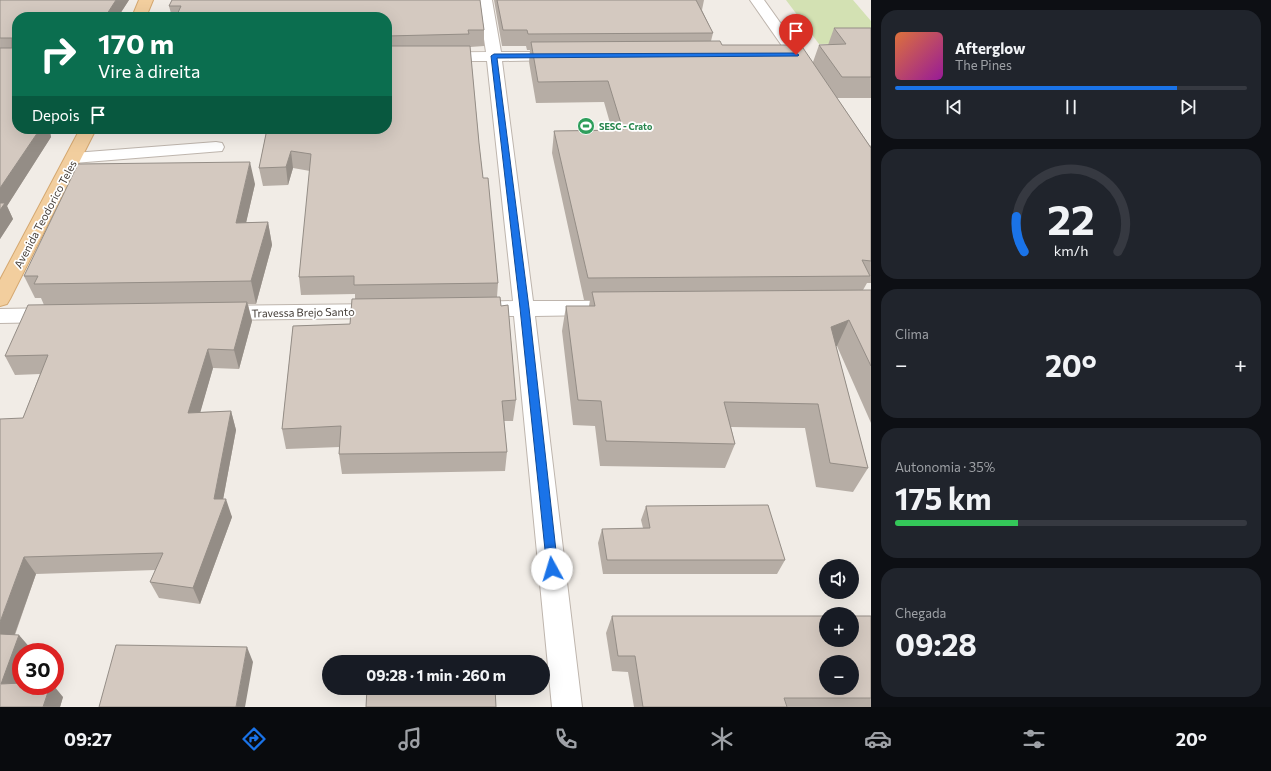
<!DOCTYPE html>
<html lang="pt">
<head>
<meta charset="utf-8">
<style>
	:root { --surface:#171b24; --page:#20242c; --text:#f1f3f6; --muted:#9ea1a6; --line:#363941; --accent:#1a73e8 }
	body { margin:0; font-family:Commissioner,sans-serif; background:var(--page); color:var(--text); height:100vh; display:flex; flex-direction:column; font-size:15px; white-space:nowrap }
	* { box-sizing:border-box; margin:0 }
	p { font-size:13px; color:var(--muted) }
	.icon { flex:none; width:22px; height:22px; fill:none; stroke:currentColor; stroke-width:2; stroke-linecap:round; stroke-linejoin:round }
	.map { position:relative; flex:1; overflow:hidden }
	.panel { display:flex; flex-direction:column; gap:10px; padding:10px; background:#0d0f14; width:400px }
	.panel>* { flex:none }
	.hud { position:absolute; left:12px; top:12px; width:380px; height:122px; border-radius:16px; box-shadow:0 4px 16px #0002; background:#0b6e4f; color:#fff; overflow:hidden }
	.controls { position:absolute; left:819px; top:559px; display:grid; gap:8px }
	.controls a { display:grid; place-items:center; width:40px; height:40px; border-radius:50%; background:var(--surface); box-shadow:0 4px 16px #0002; font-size:20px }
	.speed { position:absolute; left:12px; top:643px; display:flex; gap:8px; font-size:20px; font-weight:700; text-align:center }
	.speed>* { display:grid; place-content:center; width:52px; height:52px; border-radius:50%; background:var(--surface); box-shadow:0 4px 16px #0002; line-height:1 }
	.speed .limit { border:6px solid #d22; background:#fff; color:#111 }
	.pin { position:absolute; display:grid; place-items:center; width:34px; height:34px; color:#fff; margin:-41px -17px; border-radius:50% 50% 50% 0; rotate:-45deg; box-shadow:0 0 4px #0007 }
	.pin .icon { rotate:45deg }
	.me { position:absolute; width:44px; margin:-22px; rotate:354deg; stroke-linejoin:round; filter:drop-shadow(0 0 3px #0008) }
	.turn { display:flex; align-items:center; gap:14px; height:84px; padding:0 20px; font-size:18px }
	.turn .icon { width:52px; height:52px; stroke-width:2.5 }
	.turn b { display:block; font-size:28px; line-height:34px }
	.then { display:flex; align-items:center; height:38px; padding:0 20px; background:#0003; gap:8px; font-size:15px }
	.big { font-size:30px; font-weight:700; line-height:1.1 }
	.panel .card { flex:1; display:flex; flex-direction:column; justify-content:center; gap:6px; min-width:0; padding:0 14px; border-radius:16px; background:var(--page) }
	.panel .dial { align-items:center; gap:0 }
	.dial svg { height:104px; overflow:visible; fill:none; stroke:var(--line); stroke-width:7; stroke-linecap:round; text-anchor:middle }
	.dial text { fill:var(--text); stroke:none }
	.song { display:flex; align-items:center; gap:12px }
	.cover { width:48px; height:48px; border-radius:6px; background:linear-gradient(135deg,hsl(20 70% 55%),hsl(300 70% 35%)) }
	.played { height:4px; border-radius:2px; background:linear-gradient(90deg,var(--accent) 80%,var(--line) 80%) }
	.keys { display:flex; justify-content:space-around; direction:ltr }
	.heat { display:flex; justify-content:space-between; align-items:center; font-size:22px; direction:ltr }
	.charge { height:6px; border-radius:3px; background:linear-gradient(90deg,#34c759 35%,var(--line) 0) }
	.trip { position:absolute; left:322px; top:655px; width:228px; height:40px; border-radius:20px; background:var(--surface); box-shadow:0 4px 16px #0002; font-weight:700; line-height:40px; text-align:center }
	.tabs { display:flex; height:64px; justify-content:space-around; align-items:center; background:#090b0e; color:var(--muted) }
	.tabs .icon { width:28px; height:28px }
	.tabs .current { color:var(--accent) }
	.tabs b { font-size:18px; color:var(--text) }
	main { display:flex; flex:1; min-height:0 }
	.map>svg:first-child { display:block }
	.green { fill:#d3e1b3 }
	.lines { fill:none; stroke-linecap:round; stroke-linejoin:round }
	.minor-casing { stroke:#beb5ad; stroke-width:2 }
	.major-casing { stroke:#d5a870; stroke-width:2 }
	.minor { fill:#fff; fill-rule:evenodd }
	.major { fill:#f2ce9e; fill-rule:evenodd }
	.wall { fill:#b6ada5 }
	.shaded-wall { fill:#948d86 }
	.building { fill:#d4c9c0; stroke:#948d86; fill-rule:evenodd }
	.route { fill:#1a73e8; stroke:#114b97 }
	.labels { text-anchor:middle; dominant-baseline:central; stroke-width:3.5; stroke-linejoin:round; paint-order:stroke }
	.far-leisure-label { font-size:9px; font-weight:bold; fill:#27864d; stroke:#fff; text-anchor:start }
	.street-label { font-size:11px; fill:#433c36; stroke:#fff }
</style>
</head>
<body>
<main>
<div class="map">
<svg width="871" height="707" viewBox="0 0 871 707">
	<rect width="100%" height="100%" fill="#f1ece6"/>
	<!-- green -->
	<path class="green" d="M 786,0 L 853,0 L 871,21 L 871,43 L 819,44 Z"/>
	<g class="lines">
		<!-- minor casing -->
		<g class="minor-casing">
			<path id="minor" d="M 478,0 L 492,0 L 501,52 L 560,52 L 565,53 L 567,56 L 565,59 L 560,60 L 502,61 L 533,301 L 596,301 L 603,303 L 606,308 L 603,313 L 596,315 L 535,316 L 582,707 L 552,707 L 514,316 L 478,316 L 471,314 L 468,309 L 471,304 L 478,302 L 513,301 L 487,61 L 387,61 L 387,53 L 486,52 Z
				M 750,0 L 764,0 L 814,70 L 811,73 L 806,75 L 801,73 Z
				M 216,142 L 222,143 L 224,147 L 222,151 L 74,163 L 68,162 L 65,158 L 68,154 L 74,153 Z
				M 380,304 L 387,306 L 390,311 L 387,316 L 380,318 L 220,320 L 213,318 L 209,313 L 213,308 L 220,306 Z
				M 54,308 L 61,310 L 65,315 L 61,320 L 54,322 L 0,323 L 0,309 Z"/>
		</g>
		<!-- major casing -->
		<g class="major-casing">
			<path id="major" d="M 139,0 L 153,0 L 146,17 L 132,17 Z
				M 80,129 L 96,129 L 10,299 L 7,304 L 0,306 L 0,280 Z"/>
		</g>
		<!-- minor -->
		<use href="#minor" class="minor"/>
		<!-- major -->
		<use href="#major" class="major"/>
	</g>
	<!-- wall -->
	<path class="wall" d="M 0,0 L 129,0 L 118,17 L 17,17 L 17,129 L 52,129 L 50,132 L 51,137 L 7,206 L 13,219 L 0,239 Z
		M 172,0 L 480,0 L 484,30 L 484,46 L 470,47 L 479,143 L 483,178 L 488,178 L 498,283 L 497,297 L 500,297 L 501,306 L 508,305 L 516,400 L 513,421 L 504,421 L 507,452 L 505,471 L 342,474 L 339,454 L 340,447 L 286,449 L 282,429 L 293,326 L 350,324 L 352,299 L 355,299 L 355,294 L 301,295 L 299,277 L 310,171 L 293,168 L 288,185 L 263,186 L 259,168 L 267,129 L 387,129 L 387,17 L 172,17 L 169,6 Z
		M 494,0 L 704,0 L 702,10 L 713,33 L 711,41 L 722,45 L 813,62 L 819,45 L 828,45 L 834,28 L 871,28 L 871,98 L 837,98 L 870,146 L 871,145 L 871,283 L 867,283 L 863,290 L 871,290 L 871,423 L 837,346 L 836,346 L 868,468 L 853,492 L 816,487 L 805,428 L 731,427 L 735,444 L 725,468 L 600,466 L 595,426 L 573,425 L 562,331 L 566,306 L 589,306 L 590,300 L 584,300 L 552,153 L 554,131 L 612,130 L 604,102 L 536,103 L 529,62 L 530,50 L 527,50 L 526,46 L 502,46 Z
		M 255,184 L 246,222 L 268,222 L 272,245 L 256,304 L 248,304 L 252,321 L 239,369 L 213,368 L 200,412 L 231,411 L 236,430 L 223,499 L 232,517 L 200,604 L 159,598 L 150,582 L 155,570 L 36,574 L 15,635 L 32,650 L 21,683 L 63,697 L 60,707 L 0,707 L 23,418 L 40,374 L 15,375 L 5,356 L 44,305 L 41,298 L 35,298 L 24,276 Z
		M 646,506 L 785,560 L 777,574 L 603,574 L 598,543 L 602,529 L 643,528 L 641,520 Z
		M 612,616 L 871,616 L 871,707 L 634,707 L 628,672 L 612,671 L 606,633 Z"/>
	<!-- shaded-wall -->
	<path class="shaded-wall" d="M 116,0 L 129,0 L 118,17 L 105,17 Z
		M 40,129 L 52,129 L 50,132 L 51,137 L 7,206 L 13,219 L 0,239 L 0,188 Z
		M 291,151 L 293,168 L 288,185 L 286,167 Z
		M 250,162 L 255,184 L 241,245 L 236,223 Z
		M 268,222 L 272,245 L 256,304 L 251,281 Z
		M 247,302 L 252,321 L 239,369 L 234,350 Z
		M 849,320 L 837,346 L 818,352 L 831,327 Z
		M 208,349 L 213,368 L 195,431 L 188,413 Z
		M 231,411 L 236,430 L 220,516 L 226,499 L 232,517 L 200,604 L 193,588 L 214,499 Z
		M 24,557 L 36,574 L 9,650 L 0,640 L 0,622 Z
		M 19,635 L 32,650 L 32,652 L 21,652 L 21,682 L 15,699 L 1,684 Z
		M 247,647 L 253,662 L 245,707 L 236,707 Z
		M 50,686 L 54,686 L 63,697 L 60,707 L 43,707 Z"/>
	<!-- building -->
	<path class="building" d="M 0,0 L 116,0 L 105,17 L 17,17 L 17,129 L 40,129 L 0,188 L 0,48 L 12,48 L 12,38 L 0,38 Z
		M 172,0 L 480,0 L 484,30 L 468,30 L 469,34 L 387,36 L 387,17 L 176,17 L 181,6 L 169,6 Z
		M 497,0 L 696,0 L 713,33 L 528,34 L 527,30 L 503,30 Z
		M 834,28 L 871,28 L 871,77 L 842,77 L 819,45 L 846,44 Z
		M 720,41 L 722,45 L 801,45 L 871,148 L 871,261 L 862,260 L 870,276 L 588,278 L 554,131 L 623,130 L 608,81 L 538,82 L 531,42 Z
		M 387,46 L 470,46 L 479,143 L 483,178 L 488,178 L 498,283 L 354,285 L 354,276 L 299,277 L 311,154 L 291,151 L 286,167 L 259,168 L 267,129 L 387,129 Z
		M 250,162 L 236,223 L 268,222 L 251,281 L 34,284 L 38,276 L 24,276 L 78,164 Z
		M 0,203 L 5,203 L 0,210 Z
		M 871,290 L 871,366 L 849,320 L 831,327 L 868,468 L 830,463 L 818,404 L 724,402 L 735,444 L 606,441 L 601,401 L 578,400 L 566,306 L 595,306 L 592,292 Z
		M 500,297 L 501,306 L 508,305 L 516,400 L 502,401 L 507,452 L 339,454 L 341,426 L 282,429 L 293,326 L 350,324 L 352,299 Z
		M 247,302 L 234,350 L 208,349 L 188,413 L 231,411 L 214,499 L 226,499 L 193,588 L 150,582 L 163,553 L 24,557 L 0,622 L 0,419 L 23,418 L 48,355 L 5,356 L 28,305 Z
		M 768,505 L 785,560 L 607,560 L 602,529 L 650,528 L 646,506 Z
		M 612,616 L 826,616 L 826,640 L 852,640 L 852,616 L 871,616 L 871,698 L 784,698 L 787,707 L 643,707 L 635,656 L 618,656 ZM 826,662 L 852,662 L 852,688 L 826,688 Z
		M 0,634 L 19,635 L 1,684 L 21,683 L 21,686 L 50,686 L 43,707 L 0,707 Z
		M 116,645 L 247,647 L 236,707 L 99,707 Z
		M 367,688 L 495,688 L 496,707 L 366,707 Z"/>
	<!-- route -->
	<path class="route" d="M 796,53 L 799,55 L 798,56 L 497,58 L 529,308 L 558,569 L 556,573 L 552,574 L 548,573 L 547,569 L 520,308 L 491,56 L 494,54 Z"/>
	<!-- icons -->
	<defs>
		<g id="stadium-disc" transform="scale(0.9)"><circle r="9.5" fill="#2e9e5b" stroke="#fff"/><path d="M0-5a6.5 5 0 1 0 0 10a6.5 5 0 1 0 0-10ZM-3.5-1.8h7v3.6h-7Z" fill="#fff"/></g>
	</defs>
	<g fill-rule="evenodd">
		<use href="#stadium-disc" x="586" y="126"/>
	</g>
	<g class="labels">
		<!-- far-leisure labels -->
		<g class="far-leisure-label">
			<text x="599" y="126">SESC - Crato</text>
		</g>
		<!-- street labels -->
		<g class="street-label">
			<text transform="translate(45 214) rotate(-62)">Avenida Teodorico Teles</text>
			<text transform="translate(303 312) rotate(-1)">Travessa Brejo Santo</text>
		</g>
	</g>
</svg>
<div class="controls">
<a><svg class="icon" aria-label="sound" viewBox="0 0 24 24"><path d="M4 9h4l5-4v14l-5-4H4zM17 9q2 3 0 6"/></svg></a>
<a>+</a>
<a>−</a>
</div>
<div class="speed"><div class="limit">30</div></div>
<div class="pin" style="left:796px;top:55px;background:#d93025"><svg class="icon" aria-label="arrive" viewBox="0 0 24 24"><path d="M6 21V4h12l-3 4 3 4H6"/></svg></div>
<svg class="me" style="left:552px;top:569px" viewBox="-20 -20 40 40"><circle r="19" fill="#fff"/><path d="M0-13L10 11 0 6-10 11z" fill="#1a73e8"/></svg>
<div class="trip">09:28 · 1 min · 260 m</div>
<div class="hud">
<div class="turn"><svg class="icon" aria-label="right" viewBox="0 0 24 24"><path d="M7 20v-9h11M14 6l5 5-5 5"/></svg><div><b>170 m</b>Vire à direita</div></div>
<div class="then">Depois<svg class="icon" aria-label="arrive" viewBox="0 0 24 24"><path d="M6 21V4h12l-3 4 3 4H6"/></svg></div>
</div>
</div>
<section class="panel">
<div class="card">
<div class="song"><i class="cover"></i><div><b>Afterglow</b><p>The Pines</p></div></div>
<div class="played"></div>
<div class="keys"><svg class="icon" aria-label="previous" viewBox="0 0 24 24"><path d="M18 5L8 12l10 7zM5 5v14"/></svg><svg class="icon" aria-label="pause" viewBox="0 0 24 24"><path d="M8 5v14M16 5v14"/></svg><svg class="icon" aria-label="next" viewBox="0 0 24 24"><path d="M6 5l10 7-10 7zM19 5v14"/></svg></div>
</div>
<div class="card dial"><svg viewBox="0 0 100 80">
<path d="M14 69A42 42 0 1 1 86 69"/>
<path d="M14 69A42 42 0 0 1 8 42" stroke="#1a73e8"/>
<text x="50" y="56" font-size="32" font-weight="700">22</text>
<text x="50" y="72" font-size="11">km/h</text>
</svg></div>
<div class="card"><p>Clima</p>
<div class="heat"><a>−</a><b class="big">20°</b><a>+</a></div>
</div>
<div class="card"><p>Autonomia · 35%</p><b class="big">175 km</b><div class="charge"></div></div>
<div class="card"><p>Chegada</p><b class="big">09:28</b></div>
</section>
</main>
<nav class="tabs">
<b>09:27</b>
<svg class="icon current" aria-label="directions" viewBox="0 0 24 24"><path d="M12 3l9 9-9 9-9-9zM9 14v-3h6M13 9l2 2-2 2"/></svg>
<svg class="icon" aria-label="music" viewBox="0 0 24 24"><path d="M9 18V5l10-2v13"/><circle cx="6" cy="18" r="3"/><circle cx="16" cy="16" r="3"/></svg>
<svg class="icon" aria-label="phone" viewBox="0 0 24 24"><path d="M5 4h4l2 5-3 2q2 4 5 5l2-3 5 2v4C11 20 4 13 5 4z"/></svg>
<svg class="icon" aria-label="climate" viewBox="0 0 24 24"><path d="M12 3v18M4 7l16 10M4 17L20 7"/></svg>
<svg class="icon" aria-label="car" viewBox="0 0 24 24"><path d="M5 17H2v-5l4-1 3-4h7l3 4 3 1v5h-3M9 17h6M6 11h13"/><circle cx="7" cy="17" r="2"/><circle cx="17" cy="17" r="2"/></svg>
<svg class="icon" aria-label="filters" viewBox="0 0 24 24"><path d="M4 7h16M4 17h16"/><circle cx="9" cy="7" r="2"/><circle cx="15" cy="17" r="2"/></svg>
<b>20°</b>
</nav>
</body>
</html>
